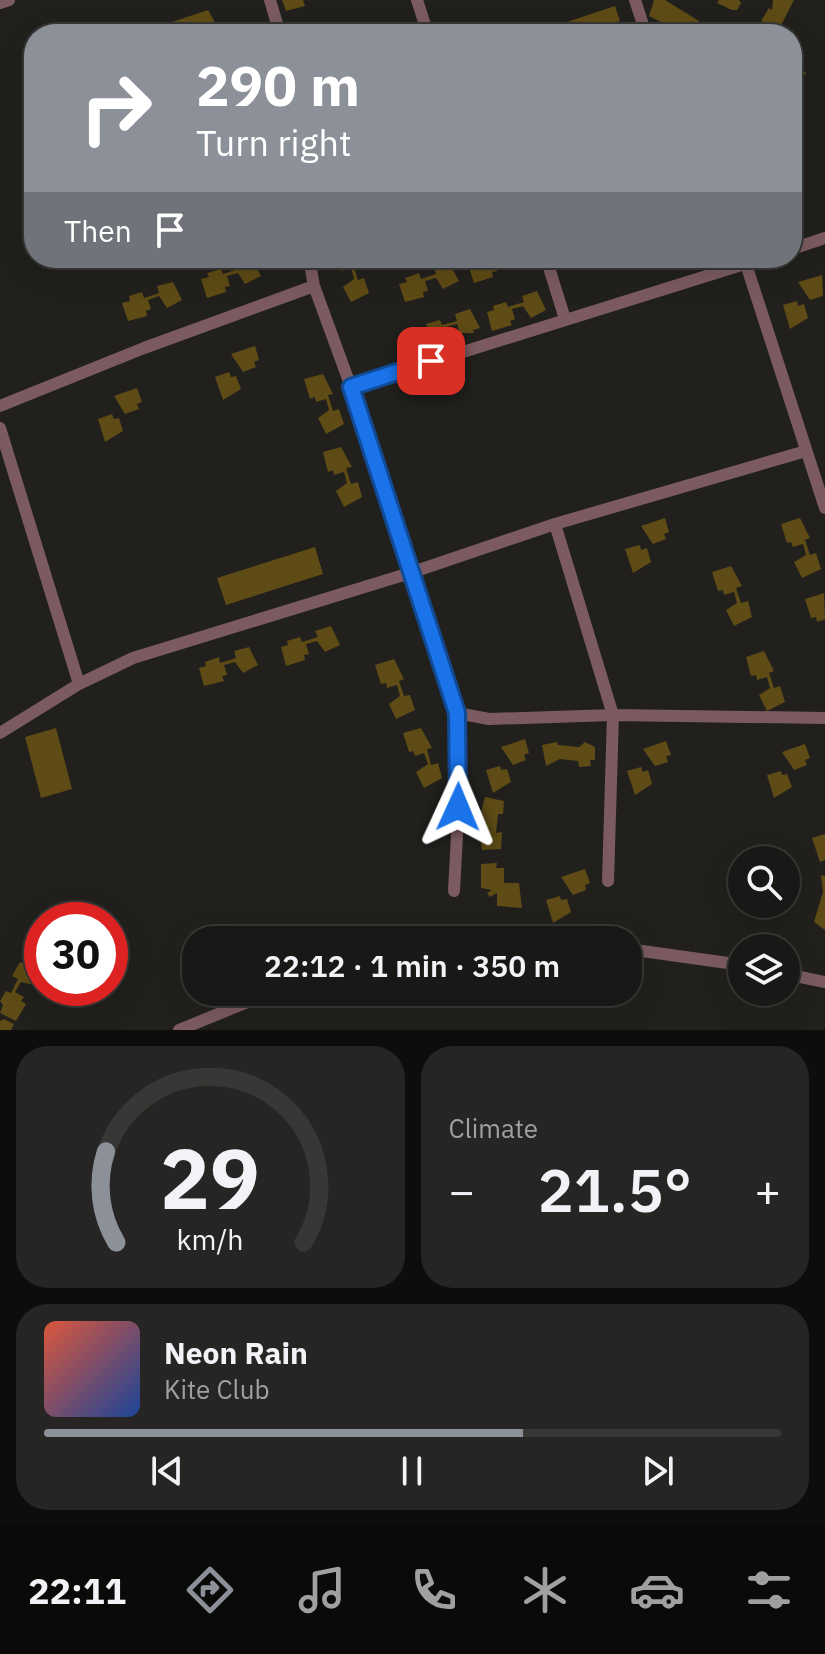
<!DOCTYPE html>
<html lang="en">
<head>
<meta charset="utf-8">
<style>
	:root { --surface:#191816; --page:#262523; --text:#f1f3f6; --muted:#9fa0a1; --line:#373735; --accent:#8c9099 }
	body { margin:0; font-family:"IBM Plex Sans",sans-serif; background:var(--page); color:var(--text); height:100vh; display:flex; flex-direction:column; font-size:30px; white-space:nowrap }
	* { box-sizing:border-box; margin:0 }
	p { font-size:26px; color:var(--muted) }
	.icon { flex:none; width:44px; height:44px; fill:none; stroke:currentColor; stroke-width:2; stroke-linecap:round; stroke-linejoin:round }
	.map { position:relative; height:1030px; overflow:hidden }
	.sheet { display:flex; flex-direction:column; gap:16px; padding:16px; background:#0e0d0c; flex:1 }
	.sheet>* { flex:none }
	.top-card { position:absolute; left:24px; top:24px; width:778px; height:244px; border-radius:32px; box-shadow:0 8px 32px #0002,0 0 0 2px var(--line); background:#8c9099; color:#fff; overflow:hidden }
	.tools { position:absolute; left:728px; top:846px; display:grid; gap:16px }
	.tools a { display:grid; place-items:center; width:72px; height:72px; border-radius:50%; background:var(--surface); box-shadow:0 8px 32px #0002,0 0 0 2px var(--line); font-size:40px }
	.speed { position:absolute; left:24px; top:902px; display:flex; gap:16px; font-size:40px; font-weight:700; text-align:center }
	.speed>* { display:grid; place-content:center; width:104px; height:104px; border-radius:50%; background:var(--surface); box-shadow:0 8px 32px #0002,0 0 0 2px var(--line); line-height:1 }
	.speed .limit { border:12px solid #d22; background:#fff; color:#111 }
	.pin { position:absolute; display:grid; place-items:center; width:68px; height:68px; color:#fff; margin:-34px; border-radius:16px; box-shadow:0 4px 12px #0006 }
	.me { position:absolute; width:88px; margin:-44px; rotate:1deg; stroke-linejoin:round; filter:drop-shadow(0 0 6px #0008) }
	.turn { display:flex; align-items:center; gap:28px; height:168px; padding:0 40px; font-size:36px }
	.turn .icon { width:104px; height:104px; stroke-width:2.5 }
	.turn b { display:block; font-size:56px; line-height:68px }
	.then { display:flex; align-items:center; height:76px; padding:0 40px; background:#0003; gap:16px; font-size:30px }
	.big { font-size:60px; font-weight:600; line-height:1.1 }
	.sheet .widget { flex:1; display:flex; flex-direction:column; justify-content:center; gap:12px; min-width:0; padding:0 28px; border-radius:32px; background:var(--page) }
	.sheet .dial { align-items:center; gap:0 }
	.dial svg { height:208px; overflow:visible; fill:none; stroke:var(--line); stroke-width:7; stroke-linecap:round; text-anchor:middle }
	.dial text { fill:var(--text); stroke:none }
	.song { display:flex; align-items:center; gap:24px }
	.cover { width:96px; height:96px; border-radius:12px; background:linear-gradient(135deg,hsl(10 70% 55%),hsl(220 70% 35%)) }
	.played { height:8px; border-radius:4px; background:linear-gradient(90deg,var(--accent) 65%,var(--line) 65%) }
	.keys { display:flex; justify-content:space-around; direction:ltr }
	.heat { display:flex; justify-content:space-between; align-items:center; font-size:44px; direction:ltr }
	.sheet .tiles { flex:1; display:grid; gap:16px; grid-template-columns:1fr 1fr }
	.widget:last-child { grid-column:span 2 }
	.trip { position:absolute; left:182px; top:926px; width:460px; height:80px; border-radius:32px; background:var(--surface); box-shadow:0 8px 32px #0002,0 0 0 2px var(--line); font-weight:600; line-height:80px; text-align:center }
	.menu { display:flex; height:128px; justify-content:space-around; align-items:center; background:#0a0a09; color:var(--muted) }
	.menu .icon { width:56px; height:56px }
	.menu .selected { color:var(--accent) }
	.menu b { font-size:36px; color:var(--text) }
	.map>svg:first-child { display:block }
	.building { fill:#5e4b15 }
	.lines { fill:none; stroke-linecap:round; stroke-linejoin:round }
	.minor { stroke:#7b5b61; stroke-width:12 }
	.route-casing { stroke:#114b97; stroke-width:20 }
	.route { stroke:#1a73e8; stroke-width:14 }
</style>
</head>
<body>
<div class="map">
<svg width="825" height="1030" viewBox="0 0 825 1030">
	<rect width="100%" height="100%" fill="#21201d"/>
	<!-- building -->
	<path class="building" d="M 282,0 L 303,0 L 305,6 L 286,11 Z
		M 654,0 L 665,0 L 699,21 L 693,33 L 685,34 L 649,16 Z
		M 719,0 L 739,0 L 741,3 L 737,10 L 732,10 L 717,3 Z
		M 773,0 L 794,0 L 777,33 L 764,27 L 765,23 L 761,21 L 769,8 L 772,10 Z
		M 615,6 L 620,21 L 616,22 L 617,26 L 602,29 L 601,26 L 587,34 L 571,33 L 567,22 Z
		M 208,10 L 218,28 L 199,34 L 136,34 Z
		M 546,26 L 549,34 L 518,34 L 538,27 Z
		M 792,63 L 806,73 L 792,91 Z
		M 69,258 L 89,258 L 90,262 L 72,267 Z
		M 251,258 L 261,276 L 245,284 L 238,273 L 227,276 L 230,286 L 225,287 L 226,292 L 207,298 L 201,279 L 209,277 L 207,273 L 221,269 L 223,274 L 238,269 L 236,263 Z
		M 332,258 L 357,258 L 358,262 L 353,264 L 358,280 L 364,278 L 369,293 L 351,302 L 343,287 L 354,279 L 351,268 L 341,271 L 340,266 L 335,267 Z
		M 475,258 L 501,258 L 501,259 L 494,261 L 497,271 L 492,272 L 493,277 L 474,283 L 468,264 L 476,262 Z
		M 505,258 L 527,258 L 528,261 L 512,269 Z
		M 449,263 L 459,281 L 443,289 L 436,278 L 425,281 L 428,291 L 423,292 L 424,297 L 405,302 L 399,284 L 407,282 L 405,278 L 419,273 L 421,279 L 436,274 L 434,267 Z
		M 822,275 L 823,296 L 810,300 L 798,282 Z
		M 173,282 L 182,300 L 167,308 L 159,296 L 148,300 L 151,309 L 146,311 L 147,316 L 128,321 L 122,303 L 130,301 L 129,296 L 142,292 L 144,298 L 159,293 L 157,286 Z
		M 537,291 L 546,310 L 531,318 L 523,306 L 512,309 L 515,319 L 510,321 L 512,325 L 492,331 L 487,312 L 494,310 L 493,306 L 506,302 L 508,307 L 524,302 L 522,296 Z
		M 797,301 L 798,306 L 804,304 L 808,318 L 790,329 L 783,305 Z
		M 470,309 L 480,328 L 473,330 L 474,333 L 460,333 L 457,324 L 446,327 L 449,337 L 444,339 L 445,343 L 426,349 L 420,330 L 428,328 L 426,324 L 440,320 L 442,325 L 457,321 L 455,314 Z
		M 255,346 L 259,360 L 254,362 L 256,367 L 243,372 L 231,354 Z
		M 229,372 L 231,377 L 236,376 L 241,389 L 223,400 L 215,377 Z
		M 323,374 L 333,394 L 328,395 L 333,411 L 339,409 L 344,424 L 326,434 L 318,418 L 329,410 L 326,399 L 316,402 L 315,397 L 310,399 L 304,379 Z
		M 137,388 L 142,402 L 137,404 L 139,409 L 125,414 L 114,396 Z
		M 112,414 L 114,419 L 119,418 L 123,431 L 105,442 L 98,419 Z
		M 341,447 L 352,467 L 346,468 L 351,484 L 358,482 L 362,497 L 344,507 L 336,491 L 347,483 L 344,472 L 334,475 L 333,470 L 328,472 L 323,452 Z
		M 665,518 L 669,532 L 664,534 L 666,539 L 653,544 L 641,526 Z
		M 800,518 L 810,538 L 805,540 L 810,555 L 816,553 L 821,569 L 802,578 L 794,562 L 806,555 L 803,544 L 793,547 L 791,542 L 787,543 L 781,524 Z
		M 640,545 L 641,550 L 647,548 L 651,562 L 633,573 L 625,549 Z
		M 315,547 L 323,574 L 226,605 L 217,578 Z
		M 731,566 L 742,586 L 736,588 L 741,603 L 748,601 L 752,617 L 734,626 L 726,610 L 737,603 L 734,592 L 724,595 L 723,590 L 718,591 L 712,572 Z
		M 824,593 L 825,619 L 817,622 L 816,617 L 811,618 L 805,599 Z
		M 331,626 L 340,645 L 325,652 L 317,641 L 306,644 L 309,654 L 304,655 L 305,660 L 286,666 L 281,647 L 288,645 L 287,641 L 300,637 L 302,642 L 318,637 L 315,631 Z
		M 249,647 L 258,665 L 243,673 L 235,662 L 224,665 L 227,675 L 222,676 L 224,681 L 204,686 L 199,668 L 206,666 L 205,662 L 219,657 L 220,663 L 236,658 L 234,651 Z
		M 764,651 L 774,671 L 769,673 L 774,688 L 780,686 L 785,702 L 767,711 L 759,695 L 770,688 L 767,677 L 757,680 L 756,675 L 751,676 L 746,657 Z
		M 394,659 L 404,679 L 399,681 L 404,696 L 410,695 L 415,710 L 396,719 L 389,704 L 400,696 L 397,685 L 387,688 L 386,683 L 381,684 L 375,665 Z
		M 56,728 L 72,789 L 41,798 L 25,737 Z
		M 421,728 L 432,748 L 427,749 L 431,765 L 438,763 L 442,778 L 424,788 L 416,772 L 428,764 L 424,753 L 415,756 L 413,751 L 409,752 L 403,733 Z
		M 525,739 L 529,753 L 524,755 L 526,760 L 513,765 L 501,747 Z
		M 666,741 L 671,755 L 666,756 L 668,762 L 655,766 L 643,749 Z
		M 557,742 L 558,745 L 579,747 L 585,742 L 595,747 L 595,760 L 590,760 L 591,766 L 579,767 L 578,761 L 560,759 L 546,766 L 542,745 Z
		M 805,744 L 810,758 L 805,760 L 807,765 L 794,770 L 782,752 Z
		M 500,766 L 501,770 L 507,769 L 511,782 L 493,793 L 486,770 Z
		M 641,767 L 643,772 L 648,770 L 652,784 L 635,795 L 627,771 Z
		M 781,771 L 782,775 L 787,774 L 792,787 L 774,798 L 767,775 Z
		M 485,797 L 504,801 L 503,814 L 498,814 L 496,833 L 502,832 L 501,849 L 482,850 L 480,834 L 486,826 L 481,812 Z
		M 825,834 L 825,860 L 820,862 L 812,838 Z
		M 497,863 L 496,868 L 504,868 L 504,883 L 519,883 L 522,908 L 497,906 L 497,893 L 490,897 L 487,893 L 492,890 L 481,888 L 481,864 Z
		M 585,869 L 590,883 L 585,885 L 586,890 L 573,895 L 561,877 Z
		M 821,875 L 825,876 L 825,930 L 814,922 L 823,892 Z
		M 560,896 L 561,900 L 567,899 L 571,912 L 553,923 L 546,900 Z
		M 20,962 L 40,968 L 34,985 L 21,982 L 15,992 L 24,997 L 21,1001 L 26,1004 L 16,1021 L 0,1013 L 3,1005 L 0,1001 L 6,991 L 11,993 L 18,979 L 12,976 Z
		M 4,1019 L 14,1024 L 11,1030 L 0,1030 L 0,1021 Z"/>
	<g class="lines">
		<!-- minor -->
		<path class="minor" d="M 270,0 L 280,34
			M 417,0 L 428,34
			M 635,0 L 646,34
			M 0,3 L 9,0
			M 792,249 L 825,238
			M 546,258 L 565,319
			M 744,258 L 825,508
			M 314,286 L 351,387 L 457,713 L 489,719 L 613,715 L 825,718
			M 351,387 L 764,258
			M 0,406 L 144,348 L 314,286 L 309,258
			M 0,428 L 79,684
			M 555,524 L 806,451
			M 0,733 L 79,684 L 133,658 L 410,573 L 555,524 L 613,715 L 608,881
			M 454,891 L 460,779 L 457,713
			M 421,940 L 492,940
			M 628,949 L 742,965
			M 786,974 L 825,982
			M 179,1030 L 272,992"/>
	</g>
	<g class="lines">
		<!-- route casing -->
		<g class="route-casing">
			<path id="route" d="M 431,361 L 351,387 L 457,713 L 458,807"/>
		</g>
		<!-- route -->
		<use href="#route" class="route"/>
	</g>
</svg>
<div class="tools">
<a><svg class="icon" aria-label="search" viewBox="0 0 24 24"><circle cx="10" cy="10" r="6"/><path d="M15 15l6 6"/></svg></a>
<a><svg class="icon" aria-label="layers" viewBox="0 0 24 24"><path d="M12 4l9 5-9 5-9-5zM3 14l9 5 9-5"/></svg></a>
</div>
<div class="speed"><div class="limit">30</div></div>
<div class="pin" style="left:431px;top:361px;background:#d93025"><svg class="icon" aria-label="arrive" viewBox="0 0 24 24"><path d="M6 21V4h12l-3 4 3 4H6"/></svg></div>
<svg class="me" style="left:458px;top:807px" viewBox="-20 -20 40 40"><path d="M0-17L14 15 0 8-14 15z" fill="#1a73e8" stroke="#fff" stroke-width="4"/></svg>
<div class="trip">22:12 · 1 min · 350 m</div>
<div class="top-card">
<div class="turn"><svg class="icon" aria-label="right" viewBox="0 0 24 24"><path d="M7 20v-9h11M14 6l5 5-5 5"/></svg><div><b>290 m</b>Turn right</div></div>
<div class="then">Then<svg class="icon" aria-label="arrive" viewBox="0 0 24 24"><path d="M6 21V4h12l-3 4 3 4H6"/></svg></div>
</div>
</div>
<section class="sheet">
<div class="tiles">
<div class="widget dial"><svg viewBox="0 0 100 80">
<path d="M14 69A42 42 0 1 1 86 69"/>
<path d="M14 69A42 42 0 0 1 10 34" stroke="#8c9099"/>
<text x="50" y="56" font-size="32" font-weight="700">29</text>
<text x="50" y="72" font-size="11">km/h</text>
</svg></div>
<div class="widget"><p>Climate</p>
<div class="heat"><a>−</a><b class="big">21.5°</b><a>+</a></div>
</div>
<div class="widget">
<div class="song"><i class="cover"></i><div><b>Neon Rain</b><p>Kite Club</p></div></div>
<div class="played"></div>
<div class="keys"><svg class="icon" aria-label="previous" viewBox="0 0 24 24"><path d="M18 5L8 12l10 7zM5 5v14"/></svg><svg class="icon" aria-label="pause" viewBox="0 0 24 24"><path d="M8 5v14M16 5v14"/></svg><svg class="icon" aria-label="next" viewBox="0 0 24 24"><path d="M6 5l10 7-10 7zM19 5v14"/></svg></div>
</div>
</div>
</section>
<nav class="menu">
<b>22:11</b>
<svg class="icon selected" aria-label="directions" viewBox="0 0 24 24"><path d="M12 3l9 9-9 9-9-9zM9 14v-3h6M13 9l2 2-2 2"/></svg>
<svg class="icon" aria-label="music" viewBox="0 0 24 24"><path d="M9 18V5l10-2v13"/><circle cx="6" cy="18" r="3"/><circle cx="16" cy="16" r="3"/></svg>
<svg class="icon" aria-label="phone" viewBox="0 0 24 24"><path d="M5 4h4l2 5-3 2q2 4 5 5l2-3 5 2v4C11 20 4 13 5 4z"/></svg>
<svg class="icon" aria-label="climate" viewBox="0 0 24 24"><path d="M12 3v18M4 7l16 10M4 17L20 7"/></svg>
<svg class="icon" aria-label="car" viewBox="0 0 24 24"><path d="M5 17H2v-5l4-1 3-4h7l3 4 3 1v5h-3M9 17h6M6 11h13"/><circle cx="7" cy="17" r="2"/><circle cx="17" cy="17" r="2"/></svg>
<svg class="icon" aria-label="filters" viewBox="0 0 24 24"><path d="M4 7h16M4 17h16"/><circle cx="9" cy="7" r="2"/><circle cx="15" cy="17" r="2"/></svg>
</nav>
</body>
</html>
